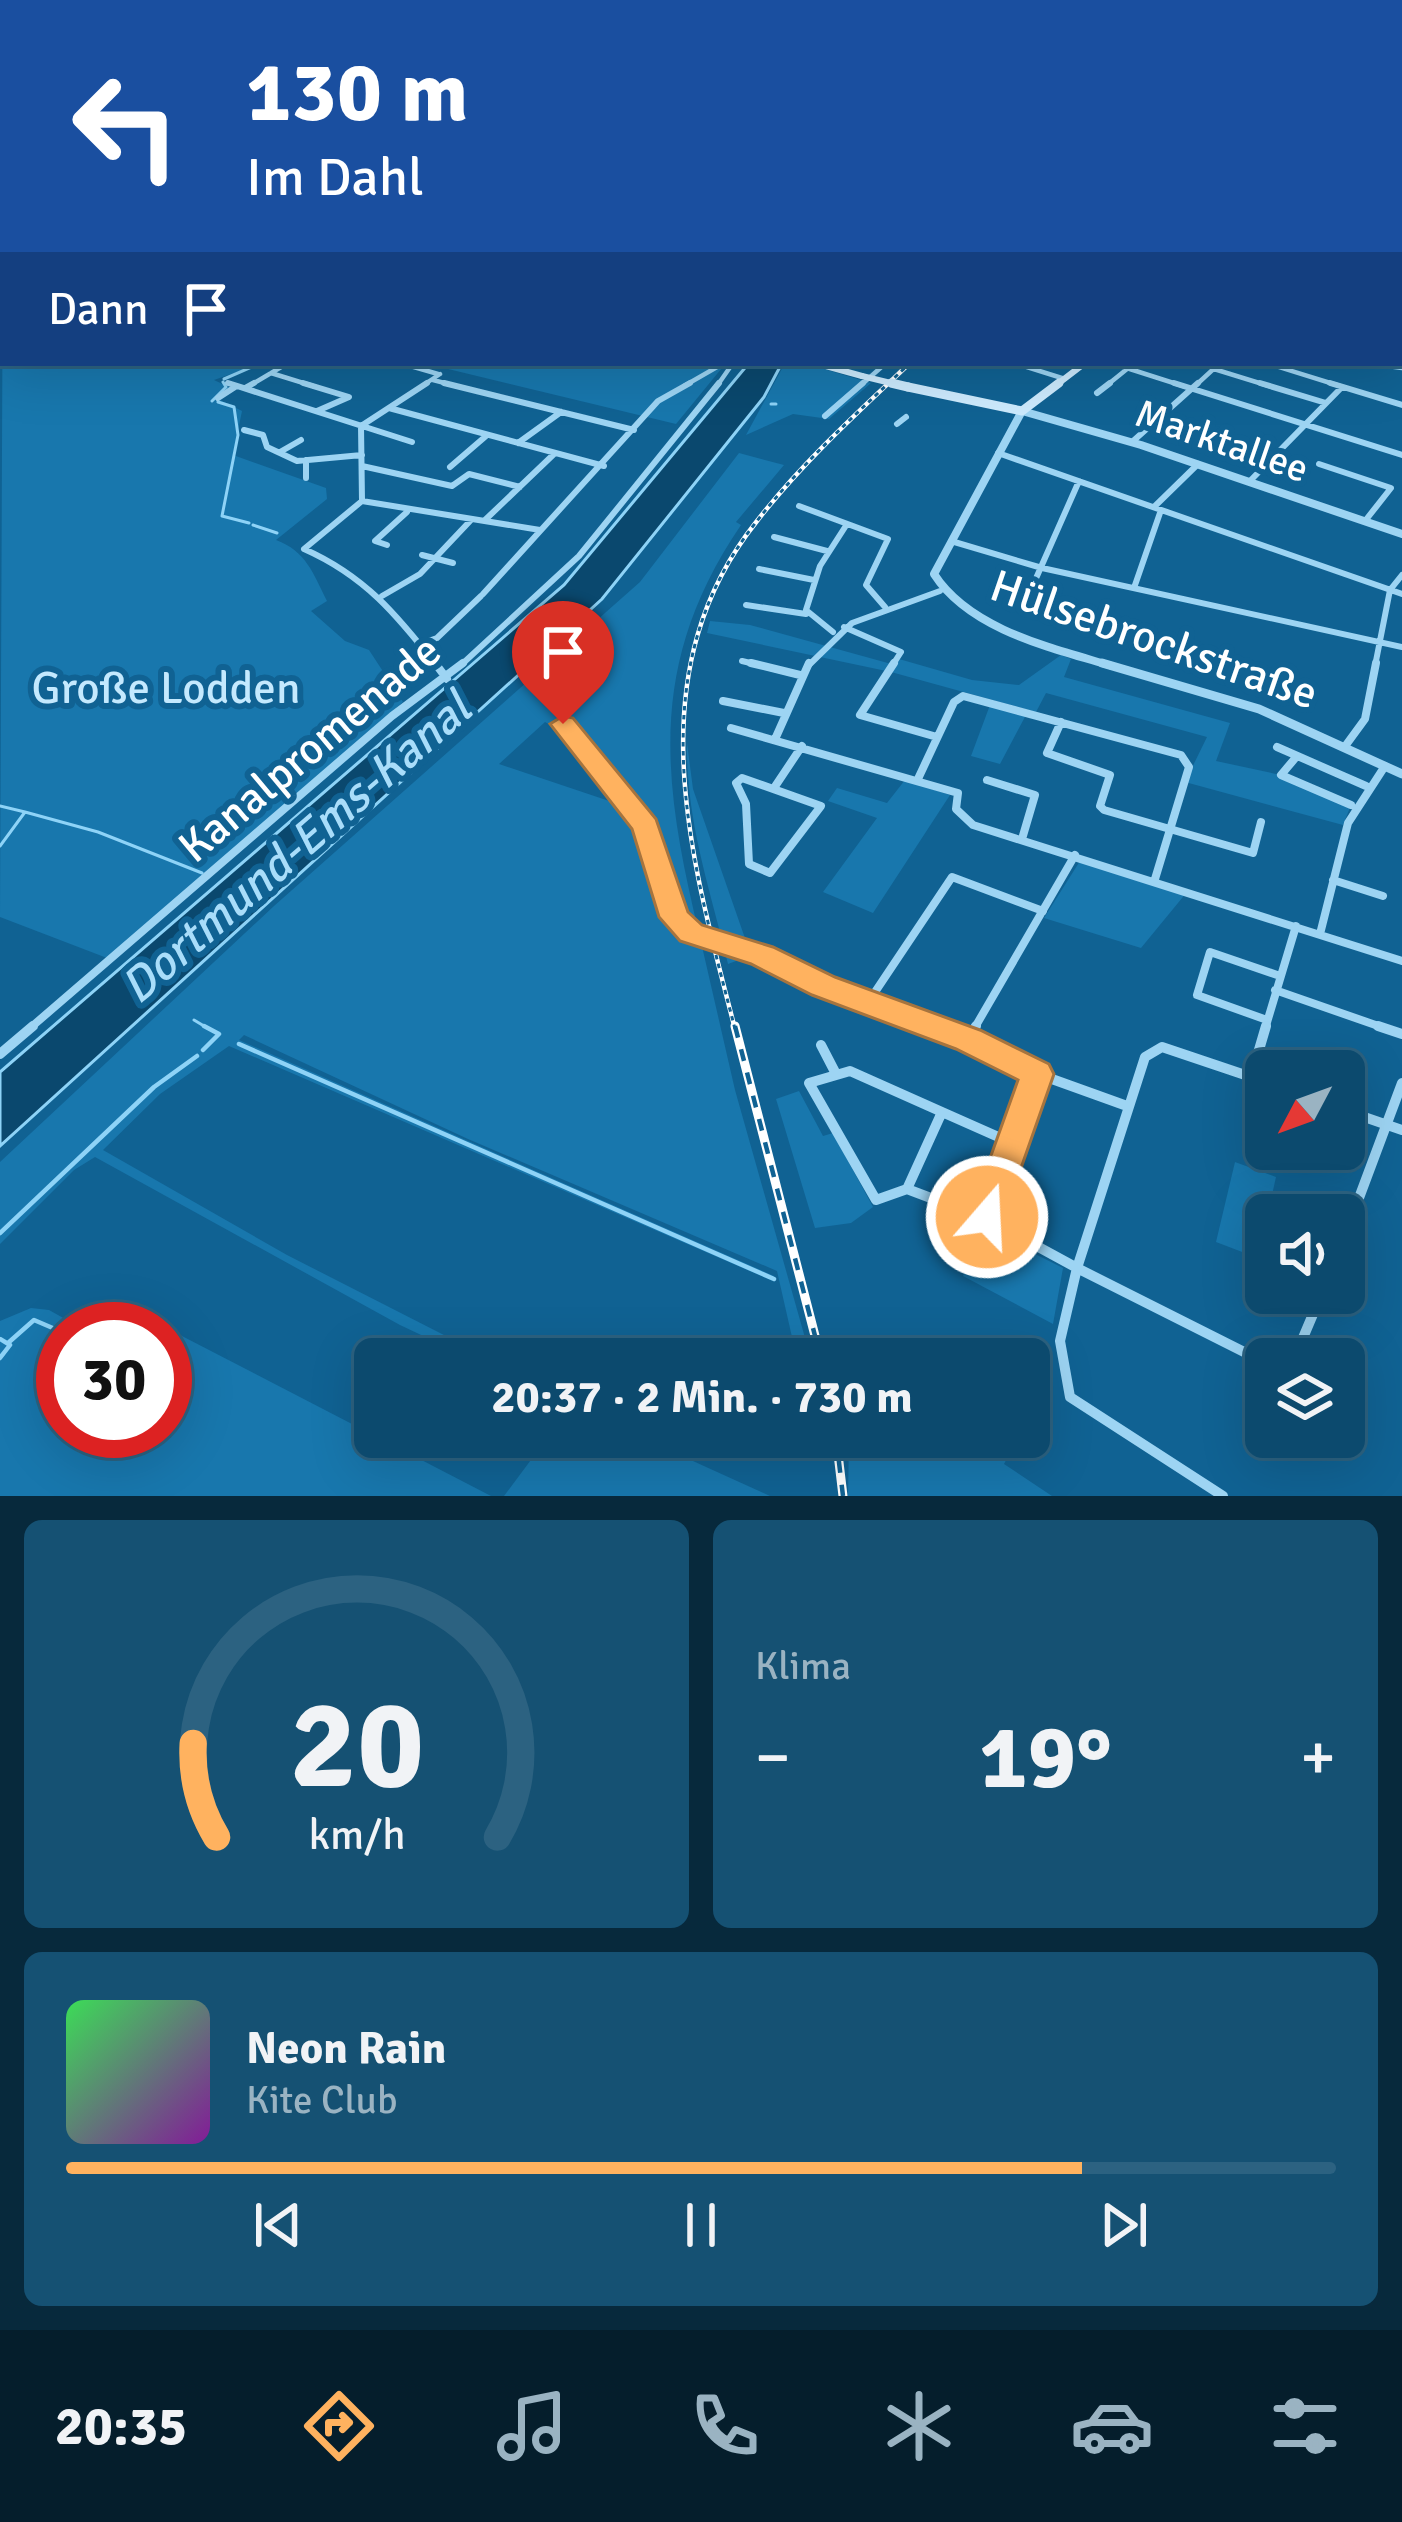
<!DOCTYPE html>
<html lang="de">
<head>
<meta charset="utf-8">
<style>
	:root { --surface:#0c4a6e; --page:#155173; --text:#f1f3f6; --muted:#9ab3c2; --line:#2c6281; --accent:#ffb25f }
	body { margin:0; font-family:Signika,sans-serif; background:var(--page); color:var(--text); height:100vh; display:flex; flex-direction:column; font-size:45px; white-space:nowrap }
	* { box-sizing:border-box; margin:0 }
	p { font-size:39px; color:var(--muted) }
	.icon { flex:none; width:66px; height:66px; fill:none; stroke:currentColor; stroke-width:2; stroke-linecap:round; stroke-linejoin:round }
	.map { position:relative; height:1496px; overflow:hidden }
	.drawer { display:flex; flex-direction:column; gap:24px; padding:24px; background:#07293c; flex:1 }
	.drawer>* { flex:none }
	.guide { position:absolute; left:0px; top:0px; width:1404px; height:366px; box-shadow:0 12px 48px #0002,0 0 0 3px var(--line); background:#1a4fa0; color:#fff; overflow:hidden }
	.needle { width:78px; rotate:229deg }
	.tools { position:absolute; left:1245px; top:1050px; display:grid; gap:24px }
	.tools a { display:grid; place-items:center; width:120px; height:120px; border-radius:18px; background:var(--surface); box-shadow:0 12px 48px #0002,0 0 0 3px var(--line); font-size:60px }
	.speed { position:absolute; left:36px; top:1302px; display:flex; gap:24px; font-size:60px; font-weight:700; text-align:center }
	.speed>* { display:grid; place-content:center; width:156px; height:156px; border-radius:50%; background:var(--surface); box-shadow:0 12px 48px #0002,0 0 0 3px var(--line); line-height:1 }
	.speed .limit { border:18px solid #d22; background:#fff; color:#111 }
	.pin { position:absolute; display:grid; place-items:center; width:102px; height:102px; color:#fff; margin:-123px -51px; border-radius:50% 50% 50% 0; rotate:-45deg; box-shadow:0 0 12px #0007 }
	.pin .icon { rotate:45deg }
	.me { position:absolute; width:132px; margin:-66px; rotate:19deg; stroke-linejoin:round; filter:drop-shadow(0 0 9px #0008) }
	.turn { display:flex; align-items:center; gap:42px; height:252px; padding:0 48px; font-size:54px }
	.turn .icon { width:156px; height:156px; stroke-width:2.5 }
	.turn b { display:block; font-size:84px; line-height:102px }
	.then { display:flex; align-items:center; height:114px; padding:0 48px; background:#0003; gap:24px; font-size:45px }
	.big { font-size:90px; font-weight:700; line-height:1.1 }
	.drawer .card { flex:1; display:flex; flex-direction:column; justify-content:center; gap:18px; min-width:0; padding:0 42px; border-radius:18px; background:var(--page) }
	.drawer .dial { align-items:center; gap:0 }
	.dial svg { height:312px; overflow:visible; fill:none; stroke:var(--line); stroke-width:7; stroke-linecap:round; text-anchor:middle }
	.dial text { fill:var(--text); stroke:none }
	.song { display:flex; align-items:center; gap:36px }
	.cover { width:144px; height:144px; border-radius:18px; background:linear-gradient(135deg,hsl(130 70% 55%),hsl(290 70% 35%)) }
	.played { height:12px; border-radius:6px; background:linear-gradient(90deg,var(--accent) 80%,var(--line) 80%) }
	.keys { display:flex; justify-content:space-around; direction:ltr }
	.heat { display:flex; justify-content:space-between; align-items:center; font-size:66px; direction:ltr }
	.drawer .tiles { flex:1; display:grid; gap:24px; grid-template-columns:1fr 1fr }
	.card:last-child { grid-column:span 2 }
	.trip { position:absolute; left:354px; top:1338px; width:696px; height:120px; border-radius:18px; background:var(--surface); box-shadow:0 12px 48px #0002,0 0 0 3px var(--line); font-weight:700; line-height:120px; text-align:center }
	.menu { display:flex; height:192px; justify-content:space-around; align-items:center; background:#051e2c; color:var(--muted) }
	.menu .icon { width:84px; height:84px }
	.menu .on { color:var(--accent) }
	.menu b { font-size:54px; color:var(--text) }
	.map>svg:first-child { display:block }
	.green { fill:#1877ad }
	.water { fill:#0a486e; stroke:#8ed3f7; stroke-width:3 }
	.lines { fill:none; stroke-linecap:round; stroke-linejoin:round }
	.stream-far1 { stroke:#8ed3f7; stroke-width:3 }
	.stream { stroke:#8ed3f7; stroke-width:4.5 }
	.minor-far3 { stroke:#9dd4f3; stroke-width:4.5 }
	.minor-far2 { stroke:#9dd4f3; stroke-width:6 }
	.minor-far1 { stroke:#9dd4f3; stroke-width:8 }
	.minor { stroke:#9dd4f3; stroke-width:10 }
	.tertiary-far1 { stroke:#9dd4f3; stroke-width:8 }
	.tertiary { stroke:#9dd4f3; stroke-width:9 }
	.secondary-far1 { stroke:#cceafd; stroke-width:6 }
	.secondary { stroke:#cceafd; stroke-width:9 }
	.rail-far1-casing { stroke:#fff; stroke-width:4.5 }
	.rail-casing { stroke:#fff; stroke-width:9 }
	.rail-far1 { stroke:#106293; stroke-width:3; stroke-dasharray:4.5; stroke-linecap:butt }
	.rail { stroke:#106293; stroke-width:4.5; stroke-dasharray:12; stroke-linecap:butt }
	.secondary-bridge-far1 { stroke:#cceafd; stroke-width:6 }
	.secondary-bridge { stroke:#cceafd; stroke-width:9 }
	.route { fill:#ffb25f; stroke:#a6743e; stroke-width:3 }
	.labels { text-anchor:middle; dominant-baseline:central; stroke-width:12; stroke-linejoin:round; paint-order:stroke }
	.far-street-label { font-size:39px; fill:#fff; stroke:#106293 }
	.street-label { font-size:45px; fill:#fff; stroke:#106293 }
	.park-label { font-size:45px; fill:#c4e9fe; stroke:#106293 }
	.water-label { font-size:48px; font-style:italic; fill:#a9ddfa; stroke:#106293 }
</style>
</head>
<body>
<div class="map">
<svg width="1402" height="1496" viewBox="0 0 1402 1496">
	<rect width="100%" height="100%" fill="#106293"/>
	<!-- green -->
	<path class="green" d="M 3,216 L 3,363 L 263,363 L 214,380 L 231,388 L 218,399 L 242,411 L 233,455 L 326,488 L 327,499 L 276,540 C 306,551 313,573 327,601 L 311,611 L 345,641 L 369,650 L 403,702 L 107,958 L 0,917 Z
		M 451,363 L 726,363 L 676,424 L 444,368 Z
		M 785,363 L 804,363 L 871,383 L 829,419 L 793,414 L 746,435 Z
		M 739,453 L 784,465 L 736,522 L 741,525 C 647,663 662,780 699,933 L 677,916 L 648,825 L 623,797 L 617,797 L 577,740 L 545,722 L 499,764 L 624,806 L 641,827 L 657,861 L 670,917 L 701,942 L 735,1090 L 811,1359 L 797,1359 L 777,1271 L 468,1139 L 244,1035 L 239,1040 L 774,1276 L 775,1282 L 229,1046 L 160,1094 L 103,1150 L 287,1255 L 491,1359 L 472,1359 L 400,1325 L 95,1157 L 74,1170 L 0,1244 L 0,1162 L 274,906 L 640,582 Z
		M 710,621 L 750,625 L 895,665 L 899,659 L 972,680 L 1019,685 L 1061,655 L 1071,659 L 1064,677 L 1230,723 L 1216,761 L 1281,775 L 1351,805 L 1343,825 L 1185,782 L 1207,737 L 1046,693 L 1036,712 L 891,672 L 707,633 Z
		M 990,705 L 1026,715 L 1000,764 L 971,756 Z
		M 687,743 L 693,789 L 747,944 L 744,958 L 728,964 C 710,888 686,822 687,743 Z
		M 905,780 L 950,795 L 873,913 L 823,892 L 877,818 L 828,801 L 837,788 L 887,803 Z
		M 1080,861 L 1187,892 L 1141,948 L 1044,918 Z
		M 799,1091 L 823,1136 L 833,1133 L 873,1207 L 851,1223 L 815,1228 L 776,1099 Z
		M 1235,1162 L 1276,1177 L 1258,1258 L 1216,1242 Z
		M 951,1212 L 1063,1268 L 1053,1324 L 963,1276 L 968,1265 L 932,1245 Z
		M 31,1308 L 49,1310 L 83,1329 L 63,1329 L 63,1431 L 165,1431 L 165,1329 L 144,1329 L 156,1315 L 180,1335 L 491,1496 L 0,1496 L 0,1321 Z
		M 548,1437 L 640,1437 L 770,1496 L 504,1496 Z
		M 929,1437 L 1018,1437 L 1004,1464 L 1052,1496 L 848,1496 L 849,1440 L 878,1453 L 921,1456 Z"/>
	<!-- water -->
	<path class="water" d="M 749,363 L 782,363 L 764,397 L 602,599 L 0,1146 L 0,1072 L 564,585 Z"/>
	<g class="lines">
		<!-- stream-far1 -->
		<path class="stream-far1" d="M 511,3 L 519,0
			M 224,379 L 261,363
			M 212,401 L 226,387 L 223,382
			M 218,402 L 234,407 L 238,435 L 222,516 L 249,523
			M 771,404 L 776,404
			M 253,525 L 277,533
			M 568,645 L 571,639
			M 0,806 L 25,812 L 0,846
			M 25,812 L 98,832 L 202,873
			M 194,1020 L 209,1029"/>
		<!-- stream -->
		<path class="stream" d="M 239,1044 L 774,1279
			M 203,1050 L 219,1034 L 204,1026
			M 0,1233 L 154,1087 L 197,1056
			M 0,1339 L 10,1345 L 0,1358
			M 8,1343 L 34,1320 L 62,1332"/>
		<!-- minor-far3 -->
		<path class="minor-far3" d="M 400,363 L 438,374
			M 1014,363 L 1065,379
			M 1111,363 L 1183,386
			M 1266,363 L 1340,386
			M 1366,363 L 1402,368
			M 1214,369 L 1269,386
			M 271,373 L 313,386
			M 433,380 L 456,386
			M 228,383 L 237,386
			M 249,386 L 288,363
			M 422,386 L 440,374
			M 684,386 L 724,363
			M 717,386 L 733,363
			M 860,386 L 886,363
			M 1106,386 L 1127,369
			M 1195,386 L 1220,363"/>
		<!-- minor-far2 -->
		<path class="minor-far2" d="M 228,383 L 412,442
			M 303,383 L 349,397 L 317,411
			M 444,383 L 634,430
			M 1174,383 L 1402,455
			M 1260,383 L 1326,403
			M 1330,383 L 1402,405
			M 245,388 L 254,383
			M 1097,393 L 1110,383
			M 218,398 L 235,387
			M 389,408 L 604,466
			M 825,416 L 863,383
			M 1160,417 L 1208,429
			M 897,424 L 906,417
			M 361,426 L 362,501 L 304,549 C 365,576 397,615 437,666
			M 361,426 L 427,383
			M 244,430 L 263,435 L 267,447 L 297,461 L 362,455
			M 1132,442 L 1198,383
			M 518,443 L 561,412
			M 280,452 L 301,440
			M 998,453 L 1402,594
			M 306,460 L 306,478
			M 1319,464 L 1391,488 L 1365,521
			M 362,466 L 452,486 L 469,474 L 520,487
			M 450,467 L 486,436
			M 1249,482 L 1342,387
			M 362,501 L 540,530
			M 799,506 L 888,539 L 866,585 L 885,607
			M 1154,507 L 1198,464
			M 485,520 L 554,454
			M 774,537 L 827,551
			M 951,541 L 1042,568 L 1402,647
			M 387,545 L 375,541 L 407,512
			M 422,555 L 453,563
			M 759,569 L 814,580
			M 1134,588 L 1161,510
			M 483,594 L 658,401 L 690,383
			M 382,596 L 420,574 L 471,520
			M 1026,601 L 1079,481
			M 746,605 L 806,614
			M 844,627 L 901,652 L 892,666
			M 833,632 L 806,610 L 820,566 L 847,524
			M 417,645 L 437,638 L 481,596
			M 742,661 L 763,666
			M 460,666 L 579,556 L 719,383
			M 808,666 L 852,623 L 940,591
			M 1375,666 L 1390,590 L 1402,575"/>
		<!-- minor-far1 -->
		<path class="minor-far1" d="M 435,663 L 447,679
			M 751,663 L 800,675
			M 894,663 L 860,715 L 937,737
			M 723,701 L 784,713
			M 1061,722 L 1047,753 L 1110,775 L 1100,806 L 1104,810 L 1253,853 L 1261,822
			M 563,725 L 646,826 L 675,917 L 691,933 L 762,955 L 823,986 L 940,1029
			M 731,728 L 958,793 L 956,809 L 973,825 L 1402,961
			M 776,737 L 809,663
			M 1346,745 L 1365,719 L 1376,663
			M 1277,747 L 1366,786
			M 1297,756 L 1281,775 L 1351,805
			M 742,778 L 821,806 L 770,873 L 749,864 L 746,804 L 736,783 Z
			M 987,780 L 1035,795 L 1022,839
			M 917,781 L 954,702 L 963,696 L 1181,755 L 1189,767 L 1155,879
			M 774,788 L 802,746
			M 1333,880 L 1383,896
			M 1320,934 L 1348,823 L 1385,766
			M 1275,990 L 1387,1029
			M 869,1001 L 952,877 L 1043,911
			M 1267,1020 L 1197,995 L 1210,952 L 1280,976
			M 29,1029 L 392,716 L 463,663
			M 974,1029 L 1075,855
			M 1265,1029 L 1296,926"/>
		<!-- minor -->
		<path class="minor" d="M 932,1026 L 1037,1074 L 989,1220 L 1077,1268 L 1060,1341 L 1070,1397 L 1223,1496
			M 1378,1026 L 1402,1034
			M 968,1039 L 976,1026
			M 821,1045 L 835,1072
			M 0,1054 L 33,1026
			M 1038,1074 L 1127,1106
			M 1251,1077 L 1266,1026
			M 1266,1082 L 1162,1047 L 1145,1057 L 1077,1268 L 1266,1363
			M 1344,1110 L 1402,1130
			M 907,1189 L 876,1200 L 809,1083 L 850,1071 L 942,1112
			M 989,1220 L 907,1189 L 942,1112 L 1012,1143
			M 1344,1238 L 1402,1083
			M 1294,1359 L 1322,1293"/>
		<!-- tertiary-far1 -->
		<path class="tertiary-far1" d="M 1112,666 C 1052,648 970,630 934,574 L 1022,411 L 1141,445 L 1402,534"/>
		<!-- tertiary -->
		<path class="tertiary" d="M 1102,663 L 1259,709 L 1402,774"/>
		<!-- secondary-far1 -->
		<path class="secondary-far1" d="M 815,363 L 862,376
			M 1055,386 L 1085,363"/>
		<!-- secondary -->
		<path class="secondary" d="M 908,387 L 1022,411 L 1059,383"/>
		<!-- rail-far1 casing -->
		<g class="rail-far1-casing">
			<path id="rail-far1" d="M 735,1029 C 691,858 635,674 757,521 C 802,463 857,413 910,363"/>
		</g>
		<!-- rail casing -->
		<g class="rail-casing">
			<path id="rail" d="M 735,1026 L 821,1359
				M 836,1437 L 843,1496"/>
		</g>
		<!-- rail-far1 -->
		<use href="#rail-far1" class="rail-far1"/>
		<!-- rail -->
		<use href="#rail" class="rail"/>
		<!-- secondary-bridge-far1 -->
		<path class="secondary-bridge-far1" d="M 862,376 L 903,386"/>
		<!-- secondary-bridge -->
		<path class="secondary-bridge" d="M 891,383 L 908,387"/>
	</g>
	<!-- route -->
	<path class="route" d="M 563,716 L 573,718 L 656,819 L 688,912 L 702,925 L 773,947 L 835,977 L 980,1030 L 1049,1064 L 1054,1074 L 1000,1228 L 987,1233 L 974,1228 L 969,1217 L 1018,1080 L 956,1049 L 812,995 L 751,964 L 680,941 L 659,917 L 632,829 L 550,724 Z"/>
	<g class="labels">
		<!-- far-street labels -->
		<g class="far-street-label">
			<text transform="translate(1222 441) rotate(19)">Marktallee</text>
		</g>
		<!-- street labels -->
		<g class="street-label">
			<text transform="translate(1154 640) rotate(19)">Hülsebrockstraße</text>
			<text transform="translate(310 749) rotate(-40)">Kanalpromenade</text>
		</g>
		<!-- park labels -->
		<g class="park-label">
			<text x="166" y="688">Große Lodden</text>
		</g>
		<!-- water labels -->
		<g class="water-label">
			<text transform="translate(296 848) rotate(-41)">Dortmund-Ems-Kanal</text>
		</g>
	</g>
</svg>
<div class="tools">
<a><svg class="needle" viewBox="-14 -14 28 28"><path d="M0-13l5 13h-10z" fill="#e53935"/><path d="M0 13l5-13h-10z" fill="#9ab3c2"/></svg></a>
<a><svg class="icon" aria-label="sound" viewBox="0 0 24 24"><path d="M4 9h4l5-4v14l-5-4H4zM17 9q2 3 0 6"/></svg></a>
<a><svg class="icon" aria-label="layers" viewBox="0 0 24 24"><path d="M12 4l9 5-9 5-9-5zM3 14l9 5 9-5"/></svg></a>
</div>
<div class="speed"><div class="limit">30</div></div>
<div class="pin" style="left:563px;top:724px;background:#d93025"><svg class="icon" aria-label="arrive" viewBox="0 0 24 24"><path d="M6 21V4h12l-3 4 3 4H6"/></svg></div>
<svg class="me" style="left:987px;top:1217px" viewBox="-20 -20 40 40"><circle r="17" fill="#ffb25f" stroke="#fff" stroke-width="3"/><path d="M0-11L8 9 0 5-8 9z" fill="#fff"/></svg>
<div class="trip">20:37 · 2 Min. · 730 m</div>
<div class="guide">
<div class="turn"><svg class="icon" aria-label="left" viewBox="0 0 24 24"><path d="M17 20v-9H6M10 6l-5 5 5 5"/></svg><div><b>130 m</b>Im Dahl</div></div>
<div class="then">Dann<svg class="icon" aria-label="arrive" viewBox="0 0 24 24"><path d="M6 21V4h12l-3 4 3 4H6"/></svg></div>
</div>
</div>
<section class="drawer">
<div class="tiles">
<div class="card dial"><svg viewBox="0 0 100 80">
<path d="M14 69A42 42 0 1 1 86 69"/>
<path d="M14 69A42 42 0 0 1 8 45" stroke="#ffb25f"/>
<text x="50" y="56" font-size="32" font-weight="700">20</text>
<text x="50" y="72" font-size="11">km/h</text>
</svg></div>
<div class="card"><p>Klima</p>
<div class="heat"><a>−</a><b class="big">19°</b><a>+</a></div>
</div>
<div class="card">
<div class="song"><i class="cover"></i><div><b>Neon Rain</b><p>Kite Club</p></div></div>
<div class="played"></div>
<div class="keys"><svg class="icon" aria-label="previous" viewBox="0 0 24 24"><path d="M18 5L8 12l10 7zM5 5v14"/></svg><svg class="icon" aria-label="pause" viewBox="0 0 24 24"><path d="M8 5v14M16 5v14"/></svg><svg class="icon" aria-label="next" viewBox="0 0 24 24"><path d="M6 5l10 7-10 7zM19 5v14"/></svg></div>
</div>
</div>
</section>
<nav class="menu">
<b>20:35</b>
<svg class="icon on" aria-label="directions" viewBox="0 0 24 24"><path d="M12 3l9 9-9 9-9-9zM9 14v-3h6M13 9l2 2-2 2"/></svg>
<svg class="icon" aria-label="music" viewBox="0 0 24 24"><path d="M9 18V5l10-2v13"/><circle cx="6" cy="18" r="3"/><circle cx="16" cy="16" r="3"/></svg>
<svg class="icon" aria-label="phone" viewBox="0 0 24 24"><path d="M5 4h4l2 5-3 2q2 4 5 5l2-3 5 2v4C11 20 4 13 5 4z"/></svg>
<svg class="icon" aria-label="climate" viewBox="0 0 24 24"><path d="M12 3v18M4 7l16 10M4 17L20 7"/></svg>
<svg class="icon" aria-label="car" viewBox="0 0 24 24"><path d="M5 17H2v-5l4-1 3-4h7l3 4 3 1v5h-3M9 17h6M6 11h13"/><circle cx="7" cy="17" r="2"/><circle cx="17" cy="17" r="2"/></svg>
<svg class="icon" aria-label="filters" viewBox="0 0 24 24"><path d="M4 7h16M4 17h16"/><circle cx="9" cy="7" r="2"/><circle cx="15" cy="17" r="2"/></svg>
</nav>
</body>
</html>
